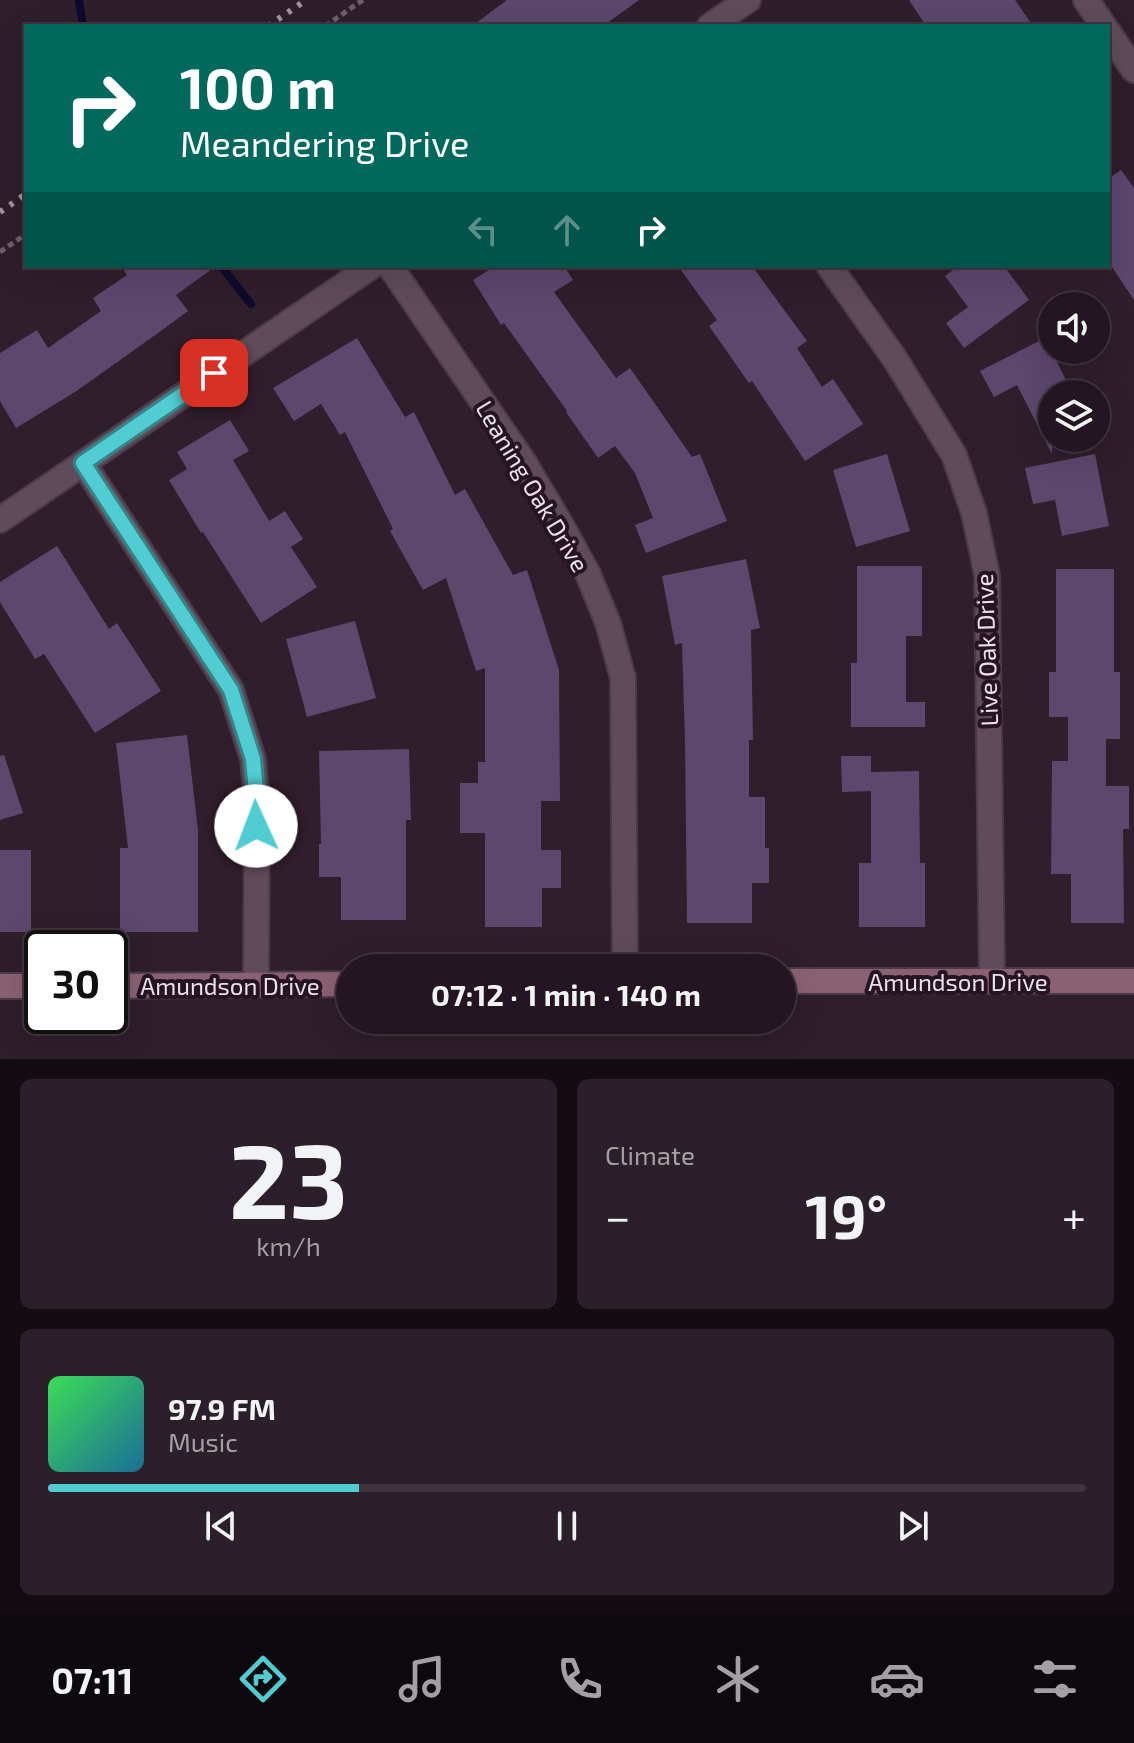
<!DOCTYPE html>
<html lang="en">
<head>
<meta charset="utf-8">
<style>
	:root { --surface:#231620; --page:#2b1f29; --text:#f1f3f6; --muted:#a39fa5; --line:#40353e; --accent:#51ccd2 }
	body { margin:0; font-family:"Exo 2",sans-serif; background:var(--page); color:var(--text); height:100vh; display:flex; flex-direction:column; font-size:30px; white-space:nowrap }
	* { box-sizing:border-box; margin:0 }
	p { font-size:26px; color:var(--muted) }
	.icon { flex:none; width:44px; height:44px; fill:none; stroke:currentColor; stroke-width:2; stroke-linecap:round; stroke-linejoin:round }
	.map { position:relative; height:1059px; overflow:hidden }
	.drawer { display:flex; flex-direction:column; gap:20px; padding:20px; background:#130c12; flex:1 }
	.drawer>* { flex:none }
	.hud { position:absolute; left:24px; top:24px; width:1086px; height:244px; border-radius:0px; box-shadow:0 8px 32px #0002,0 0 0 2px var(--line); background:#00695c; color:#fff; overflow:hidden }
	.fabs { position:absolute; left:1038px; top:292px; display:grid; gap:16px }
	.fabs a { display:grid; place-items:center; width:72px; height:72px; border-radius:50%; background:var(--surface); box-shadow:0 8px 32px #0002,0 0 0 2px var(--line); font-size:40px }
	.speed { position:absolute; left:24px; top:930px; display:flex; gap:16px; font-size:40px; font-weight:700; text-align:center }
	.speed>* { display:grid; place-content:center; width:104px; height:104px; border-radius:50%; background:var(--surface); box-shadow:0 8px 32px #0002,0 0 0 2px var(--line); line-height:1 }
	.speed .limit { border:4px solid #111; border-radius:12px; background:#fff; color:#111 }
	.pin { position:absolute; display:grid; place-items:center; width:68px; height:68px; color:#fff; margin:-34px; border-radius:16px; box-shadow:0 4px 12px #0006 }
	.me { position:absolute; width:88px; margin:-44px; rotate:358deg; stroke-linejoin:round; filter:drop-shadow(0 0 6px #0008) }
	.turn { display:flex; align-items:center; gap:28px; height:168px; padding:0 24px; font-size:36px }
	.turn .icon { width:104px; height:104px; stroke-width:2.5 }
	.turn b { display:block; font-size:56px; line-height:68px }
	.lanes { display:flex; align-items:center; height:76px; padding:0 24px; background:#0003; justify-content:center; gap:40px; direction:ltr }
	.lanes .off { opacity:.35 }
	.big { font-size:60px; font-weight:700; line-height:1.1 }
	.drawer .tile { flex:1; display:flex; flex-direction:column; justify-content:center; gap:12px; min-width:0; padding:0 28px; border-radius:12px; background:var(--page) }
	.drawer .dial { align-items:center; gap:0 }
	.dial b { font-size:104px; line-height:1 }
	.song { display:flex; align-items:center; gap:24px }
	.cover { width:96px; height:96px; border-radius:12px; background:linear-gradient(135deg,hsl(130 70% 55%),hsl(200 70% 35%)) }
	.played { height:8px; border-radius:4px; background:linear-gradient(90deg,var(--accent) 30%,var(--line) 30%) }
	.keys { display:flex; justify-content:space-around; direction:ltr }
	.heat { display:flex; justify-content:space-between; align-items:center; font-size:44px; direction:ltr }
	.drawer .tiles { flex:1; display:grid; gap:20px; grid-template-columns:1fr 1fr }
	.tile:last-child { grid-column:span 2 }
	.trip { position:absolute; left:336px; top:954px; width:460px; height:80px; border-radius:40px; background:var(--surface); box-shadow:0 8px 32px #0002,0 0 0 2px var(--line); font-weight:700; line-height:80px; text-align:center }
	.tabs { display:flex; height:128px; justify-content:space-around; align-items:center; background:#0e090d; color:var(--muted) }
	.tabs .icon { width:56px; height:56px }
	.tabs .current { color:var(--accent) }
	.tabs b { font-size:36px; color:var(--text) }
	.map>svg:first-child { display:block }
	.lines { fill:none; stroke-linecap:round; stroke-linejoin:round }
	.stream { stroke:#0d0a2c; stroke-width:8 }
	.building { fill:#5c476d }
	.street-casing { stroke:#4a3b46; stroke-width:28 }
	.secondary-casing { stroke:#4a3b46; stroke-width:28 }
	.path { stroke:#6e5e6a; stroke-width:5; stroke-dasharray:6 4; stroke-linecap:butt }
	.street { stroke:#5f4b5a; stroke-width:24 }
	.secondary { stroke:#8a6173; stroke-width:24 }
	.rail { stroke:#a1939d; stroke-width:6; stroke-dasharray:4 8; stroke-linecap:butt }
	.route-casing { stroke:#358588; stroke-width:20 }
	.route { stroke:#51ccd2; stroke-width:14 }
	.labels { text-anchor:middle; dominant-baseline:central; stroke-width:8; stroke-linejoin:round; paint-order:stroke }
	.street-label { font-size:24px; fill:#ece0e9; stroke:#251421 }
</style>
</head>
<body>
<div class="map">
<svg width="1134" height="1059" viewBox="0 0 1134 1059">
	<rect width="100%" height="100%" fill="#2f1e2b"/>
	<g class="lines">
		<!-- stream -->
		<path class="stream" d="M 79,0 L 83,26
			M 221,266 L 251,304"/>
	</g>
	<!-- building -->
	<path class="building" d="M 507,0 L 639,0 L 603,26 L 472,26 Z
		M 909,0 L 1015,0 L 1033,26 L 926,26 Z
		M 1121,170 L 1134,188 L 1134,300 L 1108,261 L 1108,179 Z
		M 121,266 L 216,266 L 176,295 L 188,311 L 154,336 L 75,392 L 16,428 L 0,401 L 0,353 L 37,330 L 48,348 L 101,311 L 93,298 L 127,275 Z
		M 495,266 L 564,266 L 573,280 L 554,292 L 616,378 L 630,368 L 692,457 L 700,454 L 727,521 L 646,553 L 635,525 L 653,518 L 635,473 L 615,446 L 598,458 L 566,412 L 567,411 L 504,323 L 501,325 L 473,280 Z
		M 678,266 L 752,266 L 807,341 L 797,348 L 822,387 L 833,379 L 863,424 L 805,461 L 752,381 L 749,383 L 709,326 L 717,320 Z
		M 958,266 L 1004,266 L 1029,300 L 964,348 L 946,323 L 968,307 L 945,276 Z
		M 357,338 L 405,417 L 414,412 L 455,495 L 465,489 L 513,575 L 527,570 L 559,670 L 560,801 L 541,801 L 541,850 L 561,850 L 561,888 L 542,888 L 542,927 L 485,927 L 485,833 L 460,833 L 460,783 L 478,783 L 478,762 L 485,762 L 485,668 L 476,671 L 446,578 L 423,590 L 390,531 L 393,529 L 345,432 L 340,435 L 321,404 L 294,421 L 273,388 Z
		M 1045,338 L 1073,394 L 1052,394 L 1052,454 L 1017,385 L 994,397 L 980,371 Z
		M 230,420 L 249,451 L 233,460 L 269,521 L 285,511 L 303,539 L 291,547 L 317,587 L 261,623 L 203,532 L 201,533 L 169,480 L 187,469 L 177,452 Z
		M 887,454 L 910,531 L 856,547 L 833,470 Z
		M 1095,454 L 1109,526 L 1062,536 L 1055,500 L 1033,504 L 1025,468 Z
		M 57,546 L 109,629 L 117,623 L 161,691 L 95,733 L 44,654 L 35,659 L 0,602 L 0,582 Z
		M 746,559 L 760,628 L 751,630 L 753,740 L 749,740 L 749,797 L 765,797 L 765,848 L 769,848 L 769,883 L 752,883 L 752,923 L 687,923 L 685,742 L 682,643 L 675,645 L 662,576 Z
		M 857,566 L 922,566 L 922,636 L 906,636 L 906,702 L 925,702 L 925,727 L 851,727 L 851,663 L 857,663 Z
		M 1056,569 L 1114,569 L 1114,672 L 1120,672 L 1120,739 L 1106,739 L 1106,786 L 1129,786 L 1129,829 L 1123,829 L 1124,923 L 1071,923 L 1071,874 L 1051,874 L 1052,761 L 1068,761 L 1068,717 L 1049,717 L 1049,672 L 1056,672 Z
		M 355,621 L 376,698 L 307,717 L 286,639 Z
		M 187,735 L 198,830 L 198,932 L 120,932 L 120,848 L 128,848 L 116,743 Z
		M 409,749 L 411,820 L 406,820 L 406,920 L 341,920 L 341,877 L 319,877 L 319,844 L 321,844 L 319,751 Z
		M 4,755 L 23,813 L 0,820 L 0,756 Z
		M 841,756 L 871,756 L 871,772 L 919,771 L 920,863 L 925,863 L 925,927 L 859,927 L 859,863 L 871,863 L 871,791 L 842,792 Z
		M 0,850 L 31,850 L 31,932 L 0,932 Z"/>
	<g class="lines">
		<!-- street casing -->
		<g class="street-casing">
			<path id="street" d="M 1086,0 L 1104,26
				M 710,26 L 748,0
				M 1108,32 L 1134,70
				M 390,266 L 525,464 L 561,525 L 588,574 L 608,623 L 623,678 L 625,968
				M 829,266 L 895,359 L 954,455 L 974,513 L 987,575 L 992,980
				M 83,463 L 231,690 L 253,759 L 257,803 L 256,985
				M 0,520 L 372,266"/>
		</g>
		<!-- secondary casing -->
		<g class="secondary-casing">
			<path id="secondary" d="M 782,981 L 1134,981
				M 0,986 L 42,986
				M 110,986 L 350,984"/>
		</g>
		<!-- path -->
		<path class="path" d="M 325,26 L 363,0
			M 0,252 L 26,234"/>
		<!-- street -->
		<use href="#street" class="street"/>
		<!-- secondary -->
		<use href="#secondary" class="secondary"/>
		<!-- rail -->
		<path class="rail" d="M 268,26 L 306,0
			M 0,212 L 26,194"/>
	</g>
	<g class="lines">
		<!-- route casing -->
		<g class="route-casing">
			<path id="route" d="M 214,373 L 83,463 L 231,690 L 253,759 L 257,803 L 256,826"/>
		</g>
		<!-- route -->
		<use href="#route" class="route"/>
	</g>
	<g class="labels">
		<!-- street labels -->
		<g class="street-label">
			<text transform="translate(533 486) rotate(59)">Leaning Oak Drive</text>
			<text transform="translate(986 650) rotate(-92)">Live Oak Drive</text>
			<text x="958" y="981">Amundson Drive</text>
			<text x="230" y="985">Amundson Drive</text>
		</g>
	</g>
</svg>
<div class="fabs">
<a><svg class="icon" aria-label="sound" viewBox="0 0 24 24"><path d="M4 9h4l5-4v14l-5-4H4zM17 9q2 3 0 6"/></svg></a>
<a><svg class="icon" aria-label="layers" viewBox="0 0 24 24"><path d="M12 4l9 5-9 5-9-5zM3 14l9 5 9-5"/></svg></a>
</div>
<div class="speed"><div class="limit">30</div></div>
<div class="pin" style="left:214px;top:373px;background:#d93025"><svg class="icon" aria-label="arrive" viewBox="0 0 24 24"><path d="M6 21V4h12l-3 4 3 4H6"/></svg></div>
<svg class="me" style="left:256px;top:826px" viewBox="-20 -20 40 40"><circle r="19" fill="#fff"/><path d="M0-13L10 11 0 6-10 11z" fill="#51ccd2"/></svg>
<div class="trip">07:12 · 1 min · 140 m</div>
<div class="hud">
<div class="turn"><svg class="icon" aria-label="right" viewBox="0 0 24 24"><path d="M7 20v-9h11M14 6l5 5-5 5"/></svg><div><b>100 m</b>Meandering Drive</div></div>
<div class="lanes"><svg class="icon off" aria-label="left" viewBox="0 0 24 24"><path d="M17 20v-9H6M10 6l-5 5 5 5"/></svg><svg class="icon off" aria-label="ahead" viewBox="0 0 24 24"><path d="M12 20V5M6 11l6-6 6 6"/></svg><svg class="icon" aria-label="right" viewBox="0 0 24 24"><path d="M7 20v-9h11M14 6l5 5-5 5"/></svg></div>
</div>
</div>
<section class="drawer">
<div class="tiles">
<div class="tile dial"><b>23</b><p>km/h</p></div>
<div class="tile"><p>Climate</p>
<div class="heat"><a>−</a><b class="big">19°</b><a>+</a></div>
</div>
<div class="tile">
<div class="song"><i class="cover"></i><div><b>97.9 FM</b><p>Music</p></div></div>
<div class="played"></div>
<div class="keys"><svg class="icon" aria-label="previous" viewBox="0 0 24 24"><path d="M18 5L8 12l10 7zM5 5v14"/></svg><svg class="icon" aria-label="pause" viewBox="0 0 24 24"><path d="M8 5v14M16 5v14"/></svg><svg class="icon" aria-label="next" viewBox="0 0 24 24"><path d="M6 5l10 7-10 7zM19 5v14"/></svg></div>
</div>
</div>
</section>
<nav class="tabs">
<b>07:11</b>
<svg class="icon current" aria-label="directions" viewBox="0 0 24 24"><path d="M12 3l9 9-9 9-9-9zM9 14v-3h6M13 9l2 2-2 2"/></svg>
<svg class="icon" aria-label="music" viewBox="0 0 24 24"><path d="M9 18V5l10-2v13"/><circle cx="6" cy="18" r="3"/><circle cx="16" cy="16" r="3"/></svg>
<svg class="icon" aria-label="phone" viewBox="0 0 24 24"><path d="M5 4h4l2 5-3 2q2 4 5 5l2-3 5 2v4C11 20 4 13 5 4z"/></svg>
<svg class="icon" aria-label="climate" viewBox="0 0 24 24"><path d="M12 3v18M4 7l16 10M4 17L20 7"/></svg>
<svg class="icon" aria-label="car" viewBox="0 0 24 24"><path d="M5 17H2v-5l4-1 3-4h7l3 4 3 1v5h-3M9 17h6M6 11h13"/><circle cx="7" cy="17" r="2"/><circle cx="17" cy="17" r="2"/></svg>
<svg class="icon" aria-label="filters" viewBox="0 0 24 24"><path d="M4 7h16M4 17h16"/><circle cx="9" cy="7" r="2"/><circle cx="15" cy="17" r="2"/></svg>
</nav>
</body>
</html>
